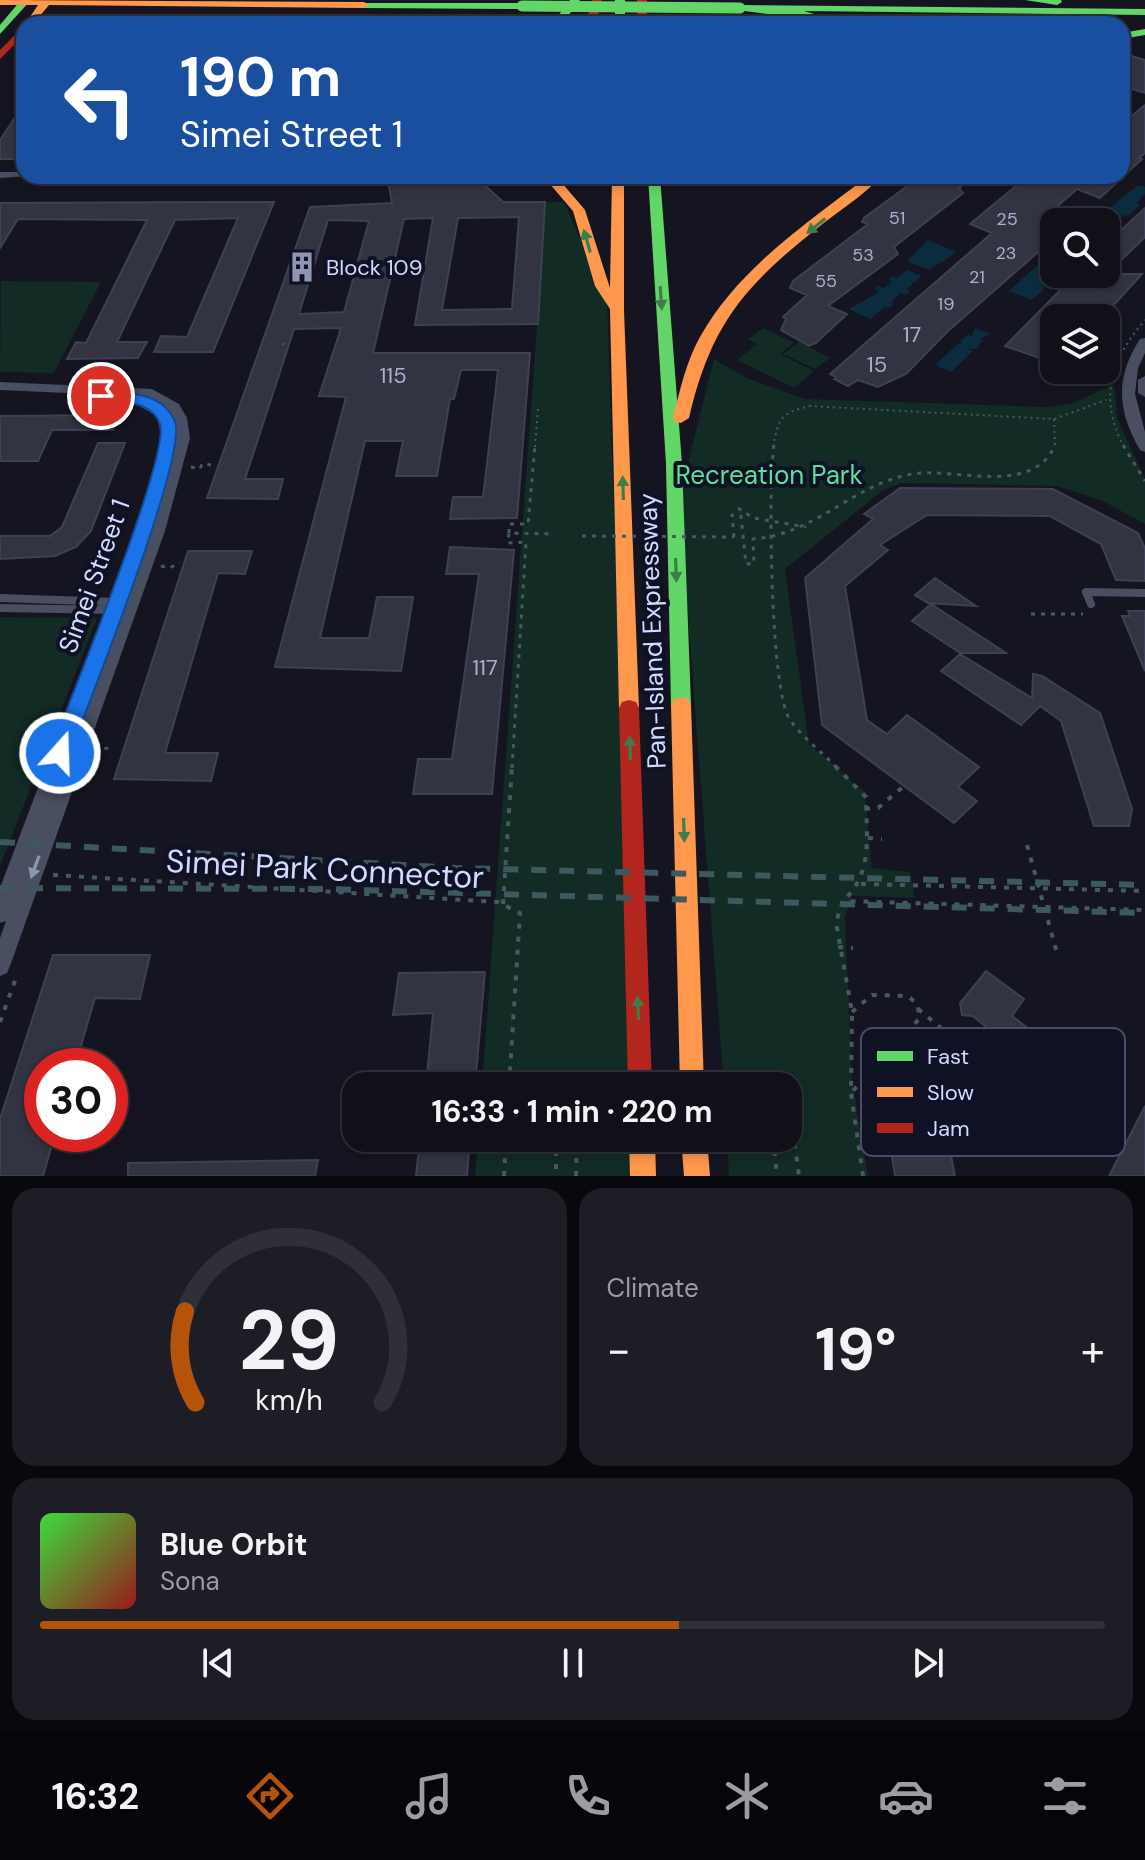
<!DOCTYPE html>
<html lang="en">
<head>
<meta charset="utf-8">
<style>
	:root { --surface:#0f1018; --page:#1d1e25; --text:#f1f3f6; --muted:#9b9da2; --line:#2f3037; --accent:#b45309 }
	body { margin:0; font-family:"DM Sans",sans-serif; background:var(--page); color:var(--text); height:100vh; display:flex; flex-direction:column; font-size:30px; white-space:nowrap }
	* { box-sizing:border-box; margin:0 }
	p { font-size:26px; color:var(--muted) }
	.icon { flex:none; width:44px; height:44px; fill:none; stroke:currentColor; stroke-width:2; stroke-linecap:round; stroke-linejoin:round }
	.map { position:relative; height:1176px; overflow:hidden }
	.panel { display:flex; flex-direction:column; gap:12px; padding:12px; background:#08090d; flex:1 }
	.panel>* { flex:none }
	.top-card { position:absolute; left:16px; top:16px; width:1114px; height:168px; border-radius:24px; box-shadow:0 4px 12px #0003,0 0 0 2px var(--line); background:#1a4fa0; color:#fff; overflow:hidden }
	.fabs { position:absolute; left:1040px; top:208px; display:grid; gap:16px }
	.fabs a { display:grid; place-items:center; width:80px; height:80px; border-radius:16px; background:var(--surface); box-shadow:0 4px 12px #0003,0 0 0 2px var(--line); font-size:40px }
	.speed { position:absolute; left:24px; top:1048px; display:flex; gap:16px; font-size:40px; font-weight:700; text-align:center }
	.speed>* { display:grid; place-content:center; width:104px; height:104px; border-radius:50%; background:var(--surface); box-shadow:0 4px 12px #0003,0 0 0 2px var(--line); line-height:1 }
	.speed .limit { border:12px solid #d22; background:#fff; color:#111 }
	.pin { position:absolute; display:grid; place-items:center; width:68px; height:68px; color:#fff; margin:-34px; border:4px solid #fff; border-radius:50%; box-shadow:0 2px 8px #0007 }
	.me { position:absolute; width:88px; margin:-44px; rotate:20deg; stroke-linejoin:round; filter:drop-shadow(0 0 6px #0008) }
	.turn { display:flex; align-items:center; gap:28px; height:168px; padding:0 32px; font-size:36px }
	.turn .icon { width:104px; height:104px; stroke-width:2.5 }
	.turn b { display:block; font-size:56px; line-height:68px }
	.big { font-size:60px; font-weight:700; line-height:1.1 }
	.panel .tile { flex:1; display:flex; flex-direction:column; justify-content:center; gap:12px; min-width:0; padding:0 28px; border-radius:24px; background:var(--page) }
	.panel .dial { align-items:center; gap:0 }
	.dial svg { height:208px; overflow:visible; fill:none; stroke:var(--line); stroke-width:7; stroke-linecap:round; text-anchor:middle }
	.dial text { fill:var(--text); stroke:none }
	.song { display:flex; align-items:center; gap:24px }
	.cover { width:96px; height:96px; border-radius:12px; background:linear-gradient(135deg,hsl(120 70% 55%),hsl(0 70% 35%)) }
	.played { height:8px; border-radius:4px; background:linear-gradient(90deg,var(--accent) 60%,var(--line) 60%) }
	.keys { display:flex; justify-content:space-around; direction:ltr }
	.heat { display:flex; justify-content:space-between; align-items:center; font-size:44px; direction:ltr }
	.panel .tiles { flex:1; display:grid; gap:12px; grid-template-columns:1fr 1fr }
	.tile:last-child { grid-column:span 2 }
	.trip { position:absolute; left:342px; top:1072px; width:460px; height:80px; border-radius:24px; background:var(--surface); box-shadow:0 4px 12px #0003,0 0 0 2px var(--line); font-weight:700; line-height:80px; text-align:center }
	.menu { display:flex; height:128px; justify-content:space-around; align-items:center; background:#06060a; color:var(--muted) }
	.menu .icon { width:56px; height:56px }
	.menu .active { color:var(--accent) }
	.menu b { font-size:36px; color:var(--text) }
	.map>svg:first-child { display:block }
	.green { fill:#122b24 }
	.water { fill:#0b2c3f }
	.building { fill:#323442; stroke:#3e4053; stroke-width:2; fill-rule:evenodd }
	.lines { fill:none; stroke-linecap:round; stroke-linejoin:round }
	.path-far2 { stroke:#475a60; stroke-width:2; stroke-dasharray:2 4; stroke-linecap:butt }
	.path-far1 { stroke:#475a60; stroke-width:3; stroke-dasharray:4 6; stroke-linecap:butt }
	.path { stroke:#475a60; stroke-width:4; stroke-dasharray:5 8; stroke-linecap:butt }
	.lane-far1 { stroke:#494e60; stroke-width:5 }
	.lane { stroke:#494e60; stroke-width:8 }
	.street { fill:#494e60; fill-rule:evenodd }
	.fast { fill:#63d668; fill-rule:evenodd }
	.slow { fill:#ff974d; fill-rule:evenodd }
	.jam { fill:#b3261e; fill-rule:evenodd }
	.rail { stroke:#3d5960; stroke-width:6; stroke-dasharray:15 13; stroke-linecap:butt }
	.path-bridge { stroke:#475a60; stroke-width:3; stroke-dasharray:4 6; stroke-linecap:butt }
	.fast-bridge { stroke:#63d668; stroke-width:11 }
	.oneway { fill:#3d7d4a }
	.oneway2 { fill:#8e94b0 }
	.route { fill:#1a73e8; stroke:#114b97; stroke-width:2 }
	.labels { text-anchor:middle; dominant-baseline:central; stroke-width:8; stroke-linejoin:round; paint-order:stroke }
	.far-number-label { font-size:18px; fill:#abb0d0 }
	.far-poi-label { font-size:22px; fill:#d3daff; stroke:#0f1125; text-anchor:start }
	.number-label { font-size:22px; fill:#abb0d0 }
	.park-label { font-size:26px; fill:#5fdf9a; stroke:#0f1125 }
	.street-label { font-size:26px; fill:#d3daff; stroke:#0f1125 }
	.near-street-label { font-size:32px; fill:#d3daff; stroke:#0f1125 }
	.key { fill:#0f1125; stroke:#4a4d66; stroke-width:2 }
	.key-label { font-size:22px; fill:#d3daff }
</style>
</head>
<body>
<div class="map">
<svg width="1145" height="1176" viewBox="0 0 1145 1176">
	<rect width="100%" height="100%" fill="#141520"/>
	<!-- green -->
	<path class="green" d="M 546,202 L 564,202 L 607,299 L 633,1086 L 482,1086 Z
		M 1,281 L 101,282 L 54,373 L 0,372 Z
		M 763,328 L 794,343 L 780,354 L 814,371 L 794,388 L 737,360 L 757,344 L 748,339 Z
		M 799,342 L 830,358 L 815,369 L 783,354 Z
		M 714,359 L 747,378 L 805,399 L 1046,407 L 1073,403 L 1114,384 L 1117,418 L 1145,480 L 1145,524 L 1103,501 L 1057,486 L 902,483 L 882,491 L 785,569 L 809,744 L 865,792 L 872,868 L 910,872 L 915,898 L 852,896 L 845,917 L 852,1081 L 868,1176 L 729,1176 L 727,1138 L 788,1138 L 788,1086 L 724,1086 L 679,499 Z
		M 0,617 L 97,618 L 0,866 Z
		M 478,1138 L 634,1138 L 635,1176 L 475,1176 Z"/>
	<!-- water -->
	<path class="water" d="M 1138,185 L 1145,187 L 1145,194 L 1136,203 L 1140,205 L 1128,216 L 1123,215 L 1113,224 L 1098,218 Z
		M 928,240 L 957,252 L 929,270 L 907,261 Z
		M 1054,250 L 1054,274 L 1060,274 L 1032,300 L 1009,291 Z
		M 907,270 L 922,276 L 906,289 L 910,291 L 905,295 L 901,293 L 891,302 L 894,304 L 889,308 L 885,307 L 870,319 L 849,309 L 879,292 L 875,289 L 878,286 L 884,288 L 892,282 L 888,279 L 892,276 L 897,278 Z
		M 975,328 L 991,334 L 980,339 L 983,341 L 976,349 L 970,349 L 973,351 L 951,372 L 935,365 L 958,344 L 962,344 L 960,342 L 968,334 L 972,336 Z"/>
	<!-- building -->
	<path class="building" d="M 1122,53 L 1145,60 L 1145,93 L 1122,86 L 1122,77 L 1128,72 L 1122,71 Z
		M 24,104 L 24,159 L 0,159 L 0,140 Z
		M 1145,105 L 1145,153 L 1139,158 L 1142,159 L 1100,198 L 1077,189 L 1053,210 L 1082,222 L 1054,222 L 1054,238 L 948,331 L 906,374 L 878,387 L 858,380 L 848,386 L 834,379 L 836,377 L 830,374 L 992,233 L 970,224 L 1028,176 L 1122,176 L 1122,124 Z
		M 387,176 L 475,176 L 503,202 L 545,202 L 538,324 L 415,325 L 433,218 L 404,219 L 373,353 L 530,353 L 517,518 L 450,519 L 453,497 L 483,497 L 498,370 L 461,370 L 454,399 L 450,399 L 437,476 L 396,476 L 403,441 L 365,441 L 320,638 L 369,638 L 377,597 L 413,597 L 401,671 L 275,667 L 346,397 L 319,396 L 341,328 L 294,329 L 245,479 L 283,479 L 278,499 L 207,498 L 310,207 L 392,203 ZM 519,217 L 512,309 L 442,310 L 458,218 ZM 328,220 L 369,221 L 344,312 L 299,314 Z
		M 921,176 L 975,176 L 959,188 L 963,193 L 894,247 L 898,254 L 828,306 L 847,314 L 816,343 L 809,346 L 781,330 L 786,319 L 783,317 L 807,295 L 790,288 L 793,281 L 868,224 L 862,222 L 864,218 Z
		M 216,202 L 274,202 L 213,352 L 154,352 L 161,336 L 187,337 L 238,218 L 175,220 L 117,342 L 147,342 L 138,358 L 67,359 L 76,342 L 86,343 L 147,220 L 18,219 L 0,248 L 0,203 Z
		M 1145,208 L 1145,237 L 1116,265 L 1106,262 L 1106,229 L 1118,233 Z
		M 1076,274 L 1142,274 L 1102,318 L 1054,318 L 1054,363 L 1005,346 Z
		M 119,415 L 113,430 L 52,430 L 38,461 L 0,461 L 0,416 Z
		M 98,443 L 125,443 L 91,531 L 76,547 L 55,556 L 0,559 L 0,536 L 50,536 L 62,527 Z
		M 900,488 L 1053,489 L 1138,533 L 1145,548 L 1145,581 L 1116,580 L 1101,544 L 1050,516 L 927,515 L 880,545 L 888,550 L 845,586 L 867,720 L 887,734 L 907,715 L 979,767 L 958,787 L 977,801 L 954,823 L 822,725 L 805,578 L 873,519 L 864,514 Z
		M 450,547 L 514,550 L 492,794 L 413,794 L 418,759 L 452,759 L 479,574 L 446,574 Z
		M 188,551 L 252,551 L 245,574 L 218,573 L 165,753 L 218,753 L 211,781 L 114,779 Z
		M 935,578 L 976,606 L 928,603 L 915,595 Z
		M 931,604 L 1006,653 L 960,653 L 912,621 Z
		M 1128,611 L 1145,611 L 1145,671 L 1122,616 L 1130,616 Z
		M 960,654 L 1032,698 L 1033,674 L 1042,676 L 1100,713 L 1132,809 L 1129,826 L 1094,826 L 1061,721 L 1040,706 L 1021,725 L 941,671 Z
		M 53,955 L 150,955 L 140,999 L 95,998 L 75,1066 L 42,1066 L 42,1134 L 55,1134 L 43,1176 L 0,1176 L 0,1119 Z
		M 986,971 L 1024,999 L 1012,1016 L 1049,1045 L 995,1122 L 957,1090 L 942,1111 L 955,1176 L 895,1176 L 883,1100 L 932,1038 L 944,1037 L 947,1048 L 960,1058 L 977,1058 L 989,1043 L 985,1026 L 973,1016 L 962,1015 L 960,1003 Z
		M 485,972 L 475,1086 L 426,1086 L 433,1013 L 393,1015 L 399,973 Z
		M 1145,1106 L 1145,1176 L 1109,1176 Z
		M 420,1138 L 470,1138 L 467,1176 L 416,1176 Z
		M 318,1160 L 315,1176 L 128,1176 L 128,1163 Z"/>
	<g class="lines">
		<!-- path-far2 -->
		<path class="path-far2" d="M 363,24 L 365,16
			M 335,176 L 340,178
			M 36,179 L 104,180
			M 283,345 L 284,341
			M 1054,419 L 1055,447
			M 535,447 L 538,409
			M 773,447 C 779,418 780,413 810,406 L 1054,419 L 1106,400
			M 1124,447 C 1098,399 1111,359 1145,320"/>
		<!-- path-far1 -->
		<path class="path-far1" d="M 774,445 C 768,486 770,691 790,720 C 802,737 822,752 837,768
			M 1123,445 L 1145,481
			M 191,467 L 200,469 L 202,464 L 211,465
			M 738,508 L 753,518 L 806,527
			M 509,533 L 509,524 L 528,524 L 535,445
			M 734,537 L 732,515 L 741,516 L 746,564 L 754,563 L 753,539 C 817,534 853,484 912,474 C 954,467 1033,497 1055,445
			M 161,566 L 169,568 L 180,563
			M 1031,614 L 1083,614
			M 96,753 L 103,748 L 112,749
			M 512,768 L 526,542 L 508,543 L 509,533 L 552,534"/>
		<!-- path -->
		<path class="path" d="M 835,766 L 866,797 C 866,836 874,872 843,901
			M 865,809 L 878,808 L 904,786
			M 868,838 L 882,839
			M 1027,845 L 1057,953
			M 53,875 L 498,902 L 520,913 L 509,1086
			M 861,884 L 1145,891
			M 503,904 L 512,766
			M 838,947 L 853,948
			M 918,1009 L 940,1027 L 940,1037
			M 852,1012 L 872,995 L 908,996 L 918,1005 L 919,1019 L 852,1092
			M 0,1022 L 17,975
			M 882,1062 L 901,1077
			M 788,1092 L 799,1176
			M 556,1138 L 556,1176
			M 773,1138 L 777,1176
			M 504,1176 L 506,1138
			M 576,1176 L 577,1138
			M 863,1176 L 851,1093 L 852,1012 L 836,922 L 843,901 L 1145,910"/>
		<!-- lane-far1 -->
		<path class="lane-far1" d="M 361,176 L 379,176
			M 493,176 L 495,179"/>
		<!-- lane -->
		<path class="lane" d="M 0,598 L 117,602
			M 1091,604 L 1086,592 L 1145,593
			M 0,608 L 115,610"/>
		<!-- street -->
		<path class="street" d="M 0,172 L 24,172 L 24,176 L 29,176 L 0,178 Z
			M 111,176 L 318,176 L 313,179 L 116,179 Z
			M 1145,338 L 1145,353 L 1138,368 L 1135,394 L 1145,432 L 1145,452 L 1140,450 C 1117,410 1115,378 1140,339 Z
			M 1145,376 L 1145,397 L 1138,393 L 1138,380 Z
			M 0,382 L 152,389 L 179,404 L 187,418 L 190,438 L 165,531 L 10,966 L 7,973 L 0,976 L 0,938 L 6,921 L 0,923 L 0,888 L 135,531 L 162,440 L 157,416 L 132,402 L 130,399 L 133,396 L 0,390 ZM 142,396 L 169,410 L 174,421 L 167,410 Z"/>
		<!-- fast -->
		<path class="fast" d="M 21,0 L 31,0 L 0,34 L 0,25 Z
			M 570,0 L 580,0 L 562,24 L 552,24 Z
			M 615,0 L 625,0 L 625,24 L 615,24 Z
			M 1025,0 L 1061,0 L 1062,2 L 1057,5 Z
			M 361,3 L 522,3 L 527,6 L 522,9 L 364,8 L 361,7 Z
			M 740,5 L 1145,9 L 1145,15 L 804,11 L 847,24 L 736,10 L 736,6 Z
			M 1145,29 L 1145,35 L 1122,39 L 1122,33 Z
			M 648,176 L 660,176 L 682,464 L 691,705 L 688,711 L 681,713 L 674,711 L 671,705 L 666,464 Z"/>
		<!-- slow -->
		<path class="slow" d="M 0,0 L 364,2 L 369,5 L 364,8 L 49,5 L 33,24 L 24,26 L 38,5 L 0,5 Z
			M 543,176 L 556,176 L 585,210 L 610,288 L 612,176 L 624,176 L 624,310 L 639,708 L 636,714 L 629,716 L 622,714 L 619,708 L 610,309 L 595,286 L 573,211 Z
			M 868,176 L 882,176 C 863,196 837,212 815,230 C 743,287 710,327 689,418 L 681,423 L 675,422 L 673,418 C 680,390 686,362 700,337 C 739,267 808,223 868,176 Z
			M 681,697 L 688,699 L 691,705 L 704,1086 L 680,1086 L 671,705 L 674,699 Z
			M 629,1138 L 655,1138 L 656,1176 L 630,1176 Z
			M 681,1138 L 707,1138 L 710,1176 L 684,1176 Z"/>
		<!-- jam -->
		<path class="jam" d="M 592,0 L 602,0 L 596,24 L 586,24 Z
			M 637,0 L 647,0 L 647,24 L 637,24 Z
			M 24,26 L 24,35 L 0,59 L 0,50 Z
			M 629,700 L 636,702 L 639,708 L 652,1086 L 628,1086 L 619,708 L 622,702 Z"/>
		<!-- rail -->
		<path class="rail" d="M 0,842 L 456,868 L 1145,885
			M 0,888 L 325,889 L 1145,913"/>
		<!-- path-bridge -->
		<path class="path-bridge" d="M 582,536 L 734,537"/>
		<!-- fast-bridge -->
		<path class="fast-bridge" d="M 522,6 L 740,8"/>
	</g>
	<!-- one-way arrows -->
	<defs><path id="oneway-solid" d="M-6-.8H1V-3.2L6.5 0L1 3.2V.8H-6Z" transform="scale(2)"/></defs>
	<g class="oneway">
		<use href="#oneway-solid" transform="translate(816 226) rotate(141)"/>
		<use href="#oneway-solid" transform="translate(587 241) rotate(-106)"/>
		<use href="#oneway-solid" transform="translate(661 298) rotate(86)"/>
		<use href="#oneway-solid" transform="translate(623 488) rotate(-92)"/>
		<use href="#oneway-solid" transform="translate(676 570) rotate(88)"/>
		<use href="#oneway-solid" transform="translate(630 748) rotate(-92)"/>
		<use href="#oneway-solid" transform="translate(684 830) rotate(88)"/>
		<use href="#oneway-solid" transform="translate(638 1008) rotate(-92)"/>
	</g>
	<use class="oneway2" href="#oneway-solid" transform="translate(35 867) rotate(110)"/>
	<!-- route -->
	<path class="route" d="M 101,391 C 127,393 164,392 175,422 C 188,455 88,705 70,753 L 60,761 L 50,753 C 67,706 171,455 160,424 C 150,397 117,405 95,399 L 93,396 Z"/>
	<!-- icons -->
	<defs>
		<g id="building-bare" transform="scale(2.4)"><path d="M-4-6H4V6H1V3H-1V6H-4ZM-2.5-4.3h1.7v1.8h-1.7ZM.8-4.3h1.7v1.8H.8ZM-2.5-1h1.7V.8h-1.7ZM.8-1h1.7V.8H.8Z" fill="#9095b1" stroke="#0f1125" stroke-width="2.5" paint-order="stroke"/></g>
	</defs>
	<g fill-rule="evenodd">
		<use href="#building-bare" x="302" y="267"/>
	</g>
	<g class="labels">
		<!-- far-number labels -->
		<g class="far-number-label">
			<text x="897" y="218">51</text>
			<text x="1007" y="219">25</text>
			<text x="1006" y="253">23</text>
			<text x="863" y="255">53</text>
			<text x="977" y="277">21</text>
			<text x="826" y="281">55</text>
			<text x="946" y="304">19</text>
		</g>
		<!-- far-poi labels -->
		<g class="far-poi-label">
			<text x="326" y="267">Block 109</text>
		</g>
		<!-- number labels -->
		<g class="number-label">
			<text x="912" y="334">17</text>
			<text x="877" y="364">15</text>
			<text x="393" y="375">115</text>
			<text x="485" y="667">117</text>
		</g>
		<!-- park labels -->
		<g class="park-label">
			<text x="769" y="475">Recreation Park</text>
		</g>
		<!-- street labels -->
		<g class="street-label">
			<text transform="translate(94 576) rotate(-70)">Simei Street 1</text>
			<text transform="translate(652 631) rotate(-92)">Pan-Island Expressway</text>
		</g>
		<!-- near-street labels -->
		<g class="near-street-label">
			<text transform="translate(325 869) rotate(3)">Simei Park Connector</text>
		</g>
	</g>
	<!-- legend -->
	<rect x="861" y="1028" width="264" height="128" rx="12" class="key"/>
	<rect x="877" y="1051" width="36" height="10" fill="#63d668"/>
	<rect x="877" y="1087" width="36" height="10" fill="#ff974d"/>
	<rect x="877" y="1123" width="36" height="10" fill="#b3261e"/>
	<g class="key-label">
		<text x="927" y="1064">Fast</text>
		<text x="927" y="1100">Slow</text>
		<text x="927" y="1136">Jam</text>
	</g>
</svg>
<div class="fabs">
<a><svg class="icon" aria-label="search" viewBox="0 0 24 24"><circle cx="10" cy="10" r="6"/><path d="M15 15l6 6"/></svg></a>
<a><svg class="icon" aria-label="layers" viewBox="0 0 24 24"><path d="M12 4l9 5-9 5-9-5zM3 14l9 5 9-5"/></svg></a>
</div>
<div class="speed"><div class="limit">30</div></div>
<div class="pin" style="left:101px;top:396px;background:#d93025"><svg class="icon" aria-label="arrive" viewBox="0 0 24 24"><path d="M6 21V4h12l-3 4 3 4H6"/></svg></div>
<svg class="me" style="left:60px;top:753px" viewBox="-20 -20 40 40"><circle r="17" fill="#1a73e8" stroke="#fff" stroke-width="3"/><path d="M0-11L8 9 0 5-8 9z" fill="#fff"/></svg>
<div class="trip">16:33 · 1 min · 220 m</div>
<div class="top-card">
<div class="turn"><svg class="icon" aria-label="left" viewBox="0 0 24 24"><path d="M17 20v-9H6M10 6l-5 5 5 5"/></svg><div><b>190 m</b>Simei Street 1</div></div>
</div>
</div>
<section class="panel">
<div class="tiles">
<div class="tile dial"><svg viewBox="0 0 100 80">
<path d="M14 69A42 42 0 1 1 86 69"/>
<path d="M14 69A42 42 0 0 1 10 34" stroke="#b45309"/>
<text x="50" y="56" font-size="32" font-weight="700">29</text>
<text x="50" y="72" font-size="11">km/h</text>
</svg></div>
<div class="tile"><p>Climate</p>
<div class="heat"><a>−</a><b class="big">19°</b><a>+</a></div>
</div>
<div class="tile">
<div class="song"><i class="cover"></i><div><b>Blue Orbit</b><p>Sona</p></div></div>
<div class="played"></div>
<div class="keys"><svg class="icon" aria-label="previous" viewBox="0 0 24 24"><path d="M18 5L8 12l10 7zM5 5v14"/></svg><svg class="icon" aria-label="pause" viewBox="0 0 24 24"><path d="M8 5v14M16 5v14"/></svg><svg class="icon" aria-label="next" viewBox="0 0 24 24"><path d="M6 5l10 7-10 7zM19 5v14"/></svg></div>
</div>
</div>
</section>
<nav class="menu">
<b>16:32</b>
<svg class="icon active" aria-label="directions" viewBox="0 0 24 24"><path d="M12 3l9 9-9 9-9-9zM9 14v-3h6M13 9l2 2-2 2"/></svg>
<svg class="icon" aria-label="music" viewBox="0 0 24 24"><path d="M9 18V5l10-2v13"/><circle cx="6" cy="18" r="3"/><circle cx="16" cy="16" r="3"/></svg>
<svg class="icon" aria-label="phone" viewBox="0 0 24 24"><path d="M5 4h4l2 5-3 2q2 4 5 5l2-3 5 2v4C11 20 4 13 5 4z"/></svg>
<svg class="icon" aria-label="climate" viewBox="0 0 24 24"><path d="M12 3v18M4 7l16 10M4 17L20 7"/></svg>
<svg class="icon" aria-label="car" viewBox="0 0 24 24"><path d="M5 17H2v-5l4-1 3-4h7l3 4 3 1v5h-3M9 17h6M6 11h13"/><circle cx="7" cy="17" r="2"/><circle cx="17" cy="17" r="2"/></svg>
<svg class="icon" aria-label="filters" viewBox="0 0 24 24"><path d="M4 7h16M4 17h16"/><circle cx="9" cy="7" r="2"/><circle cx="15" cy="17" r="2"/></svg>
</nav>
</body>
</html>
